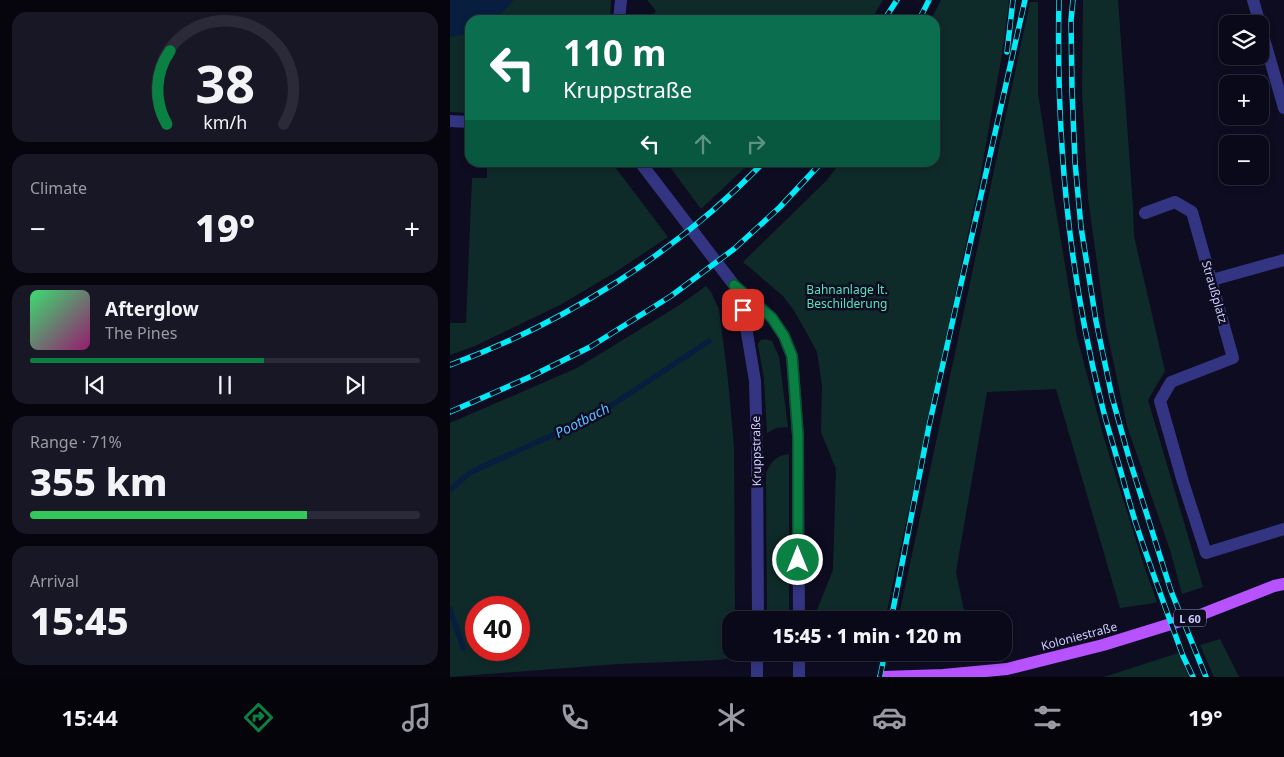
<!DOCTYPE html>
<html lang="en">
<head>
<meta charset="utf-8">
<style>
	:root { --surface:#0a0919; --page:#181726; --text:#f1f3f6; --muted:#999aa2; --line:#2a2a38; --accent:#0b8043 }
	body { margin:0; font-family:"Noto Sans",sans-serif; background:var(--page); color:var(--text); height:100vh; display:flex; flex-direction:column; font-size:19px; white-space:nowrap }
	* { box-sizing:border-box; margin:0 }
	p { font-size:16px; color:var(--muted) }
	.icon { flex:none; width:28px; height:28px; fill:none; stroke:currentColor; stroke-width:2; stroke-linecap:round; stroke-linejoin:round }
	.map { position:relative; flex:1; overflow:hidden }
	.panel { display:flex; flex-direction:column; gap:12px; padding:12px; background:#06050e; width:450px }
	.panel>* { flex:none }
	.banner { position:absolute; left:15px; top:15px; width:475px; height:152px; border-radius:15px; box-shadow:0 2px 8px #0003,0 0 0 1px var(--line); background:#0b6e4f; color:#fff; overflow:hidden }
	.fabs { position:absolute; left:769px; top:15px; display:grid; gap:10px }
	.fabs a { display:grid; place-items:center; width:50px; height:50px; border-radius:10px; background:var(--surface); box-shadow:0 2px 8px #0003,0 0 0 1px var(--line); font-size:25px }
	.speed { position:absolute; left:15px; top:596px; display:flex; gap:10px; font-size:25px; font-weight:700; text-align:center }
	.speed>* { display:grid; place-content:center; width:65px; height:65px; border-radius:50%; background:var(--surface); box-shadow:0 2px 8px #0003,0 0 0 1px var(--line); line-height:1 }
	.speed .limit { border:8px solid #d22; background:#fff; color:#111 }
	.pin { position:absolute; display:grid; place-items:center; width:42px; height:42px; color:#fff; margin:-21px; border-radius:10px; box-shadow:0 2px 8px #0006 }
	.me { position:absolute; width:55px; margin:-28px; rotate:0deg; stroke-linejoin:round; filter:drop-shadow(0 0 4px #0008) }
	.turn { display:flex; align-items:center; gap:18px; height:105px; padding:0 15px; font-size:22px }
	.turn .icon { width:65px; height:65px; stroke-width:2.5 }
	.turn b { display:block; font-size:35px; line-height:42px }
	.lanes { display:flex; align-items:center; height:48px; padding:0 15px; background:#0003; justify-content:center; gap:25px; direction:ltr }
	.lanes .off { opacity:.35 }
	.big { font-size:38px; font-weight:800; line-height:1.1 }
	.panel .card { flex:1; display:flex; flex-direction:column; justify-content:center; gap:8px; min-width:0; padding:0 18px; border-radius:15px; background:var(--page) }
	.panel .dial { align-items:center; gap:0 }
	.dial svg { height:130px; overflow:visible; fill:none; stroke:var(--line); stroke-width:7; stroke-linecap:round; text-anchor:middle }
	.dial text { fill:var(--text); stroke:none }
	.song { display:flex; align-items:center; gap:15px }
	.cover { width:60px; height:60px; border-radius:8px; background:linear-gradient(135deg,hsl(140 70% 55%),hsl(320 70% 35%)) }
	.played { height:5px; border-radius:2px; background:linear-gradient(90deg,var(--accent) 60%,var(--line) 60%) }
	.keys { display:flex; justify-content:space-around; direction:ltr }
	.heat { display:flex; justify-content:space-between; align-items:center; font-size:28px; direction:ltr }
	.charge { height:8px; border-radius:4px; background:linear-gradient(90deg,#34c759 71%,var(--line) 0) }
	.trip { position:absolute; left:272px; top:611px; width:290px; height:50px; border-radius:15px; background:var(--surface); box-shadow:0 2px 8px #0003,0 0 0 1px var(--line); font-weight:800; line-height:50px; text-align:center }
	.dock { display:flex; height:80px; justify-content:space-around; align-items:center; background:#04040a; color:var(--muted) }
	.dock .icon { width:35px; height:35px }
	.dock .active { color:var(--accent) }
	.dock b { font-size:22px; color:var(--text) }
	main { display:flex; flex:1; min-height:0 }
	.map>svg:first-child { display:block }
	.green { fill:#0f2b29; fill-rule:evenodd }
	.water { fill:#071e3f }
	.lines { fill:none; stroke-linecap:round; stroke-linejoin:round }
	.stream { stroke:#071e3f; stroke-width:5.5 }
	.minor { stroke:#343582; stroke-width:12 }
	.major { stroke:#b653ff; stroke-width:12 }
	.rail-casing { stroke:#00ebf7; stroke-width:5.5 }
	.rail { stroke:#0e0c21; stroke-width:4; stroke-dasharray:11; stroke-linecap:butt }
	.route-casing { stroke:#07532c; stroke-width:12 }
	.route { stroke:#0b8043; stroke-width:9 }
	.labels { text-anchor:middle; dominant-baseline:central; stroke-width:5; stroke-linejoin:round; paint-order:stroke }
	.shield { fill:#0e0c21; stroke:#9592bc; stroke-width:1 }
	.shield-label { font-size:11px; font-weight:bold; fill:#cfccff }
	.park-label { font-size:12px; fill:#52e5b8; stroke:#0e0c21 }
	.street-label { font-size:12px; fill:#cfccff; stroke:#0e0c21 }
	.water-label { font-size:14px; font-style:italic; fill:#5abbff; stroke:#0e0c21 }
</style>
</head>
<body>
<main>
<section class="panel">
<div class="card dial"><svg viewBox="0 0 100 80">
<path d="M14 69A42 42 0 1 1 86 69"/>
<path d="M14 69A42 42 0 0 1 16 24" stroke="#0b8043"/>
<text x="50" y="56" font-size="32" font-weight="700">38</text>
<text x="50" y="72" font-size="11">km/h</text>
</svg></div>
<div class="card"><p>Climate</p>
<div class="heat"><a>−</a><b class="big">19°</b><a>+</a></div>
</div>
<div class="card">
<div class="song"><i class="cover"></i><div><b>Afterglow</b><p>The Pines</p></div></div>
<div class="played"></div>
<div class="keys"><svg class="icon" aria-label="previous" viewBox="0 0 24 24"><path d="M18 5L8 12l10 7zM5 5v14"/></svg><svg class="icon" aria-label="pause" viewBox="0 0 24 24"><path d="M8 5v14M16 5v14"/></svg><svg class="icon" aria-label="next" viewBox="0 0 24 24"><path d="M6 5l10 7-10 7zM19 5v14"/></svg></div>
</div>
<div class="card"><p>Range · 71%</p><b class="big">355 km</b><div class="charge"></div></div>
<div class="card"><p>Arrival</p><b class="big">15:45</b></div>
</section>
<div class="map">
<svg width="834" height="677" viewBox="0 0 834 677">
	<rect width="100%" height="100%" fill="#0e0c21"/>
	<!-- green -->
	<path class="green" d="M 0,0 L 161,0 L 160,20 L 20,20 L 20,113 L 0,112 Z
		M 197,0 L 433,0 L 421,20 L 198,20 L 206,11 Z
		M 491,0 L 559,0 L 552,54 L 530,178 L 435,620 L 367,620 L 367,610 L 383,570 L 386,469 L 371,432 L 372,385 L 367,352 L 354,328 L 343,309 L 333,296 L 293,262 L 377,180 L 390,163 L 485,162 L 485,20 L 481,20 Z
		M 633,0 L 668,0 L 683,207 L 684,236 L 715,371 L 698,400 L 753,587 L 732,594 L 720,550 L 677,426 L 656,327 L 638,198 L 632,92 Z
		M 580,2 L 588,2 L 588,93 L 605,205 L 627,337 L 653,435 L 694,566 L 707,602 L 698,604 L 670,608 L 606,389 L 537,392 L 506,572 L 516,620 L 448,620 Z
		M 37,163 L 162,163 L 218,237 L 164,273 L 110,305 L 25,346 L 0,355 L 0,323 L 16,323 L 22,178 L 37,178 Z
		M 217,163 L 300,163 L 251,209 Z
		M 256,286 L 261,292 L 269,309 L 278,380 L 284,447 L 285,620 L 281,620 L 282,654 L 276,659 L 267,660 L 168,664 L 0,677 L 0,423 L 127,368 L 228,306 ZM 26,608 L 69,608 L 69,650 L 26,650 Z
		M 315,339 L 322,341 L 329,357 L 338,427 L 326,428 L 317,433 L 314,379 L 308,345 L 310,340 Z
		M 339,454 L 339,620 L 317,620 L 316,473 C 322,461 325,456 339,454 Z
		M 770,639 L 789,677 L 764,677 L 750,645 Z
		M 728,653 L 739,677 L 654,677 Z"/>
	<!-- water -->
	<path class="water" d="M 0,0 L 64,0 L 45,20 L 20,20 L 20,34 L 0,37 Z"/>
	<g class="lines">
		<!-- stream -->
		<path class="stream" d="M 0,490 L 21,472 L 147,415 L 259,341
			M 0,609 L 13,648"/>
		<!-- minor -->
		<path class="minor" d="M 803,0 L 810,24
			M 169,20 L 171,0
			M 810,25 L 834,108
			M 0,121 L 20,122
			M 192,162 L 193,166 L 284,285 L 322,318 L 334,336 L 342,356 L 348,436 L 349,620
			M 695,213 L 725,202 L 742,212 L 783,358 L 721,382 L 710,401 L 733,482 L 756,553 L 834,529
			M 762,280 L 834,260
			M 285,287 L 293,309 L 305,381 L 307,450 L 308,620
			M 349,652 L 349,677
			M 307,677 L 307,652"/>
		<!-- major -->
		<path class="major" d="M 433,677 L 493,675 L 557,669 L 653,645 L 750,615 L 824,586 L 834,584"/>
		<!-- rail casing -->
		<g class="rail-casing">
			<path id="rail" d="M 609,0 C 606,135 618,270 651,401 C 655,419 661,437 666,455 C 673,478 679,502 686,524 C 701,569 717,612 733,656 L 743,677
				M 623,0 L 621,20 L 622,91 L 625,162 L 631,227 L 646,321 L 662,397 L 679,458 L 721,591 L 756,677
				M 434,20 L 447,0
				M 469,20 L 479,0
				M 557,52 L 563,0
				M 0,365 C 117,322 227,252 314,162
				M 0,412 L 82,376 L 140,347 L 221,296 L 284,249 L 330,207 L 372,162
				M 441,620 L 479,426 L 575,0
				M 430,677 L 435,652"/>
		</g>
		<!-- rail -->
		<use href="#rail" class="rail"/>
	</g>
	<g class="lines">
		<!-- route casing -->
		<g class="route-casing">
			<path id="route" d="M 293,310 L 284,285 L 322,318 L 334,336 L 342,356 L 348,436 L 348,560"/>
		</g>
		<!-- route -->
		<use href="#route" class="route"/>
	</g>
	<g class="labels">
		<!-- shield labels -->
		<rect class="shield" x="724" y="609.5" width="32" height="17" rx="4"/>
		<g class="shield-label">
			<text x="740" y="618">L 60</text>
		</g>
		<!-- park labels -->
		<g class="park-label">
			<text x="397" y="289">Bahnanlage lt.<tspan x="397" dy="14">Beschilderung</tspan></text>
		</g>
		<!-- street labels -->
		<g class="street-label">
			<text transform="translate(765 292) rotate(74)">Straußplatz</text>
			<text transform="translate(306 451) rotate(-91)">Kruppstraße</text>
			<text transform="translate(629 636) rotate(-15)">Koloniestraße</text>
		</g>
		<!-- water labels -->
		<g class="water-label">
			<text transform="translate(132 420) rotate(-27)">Pootbach</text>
		</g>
	</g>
</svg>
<div class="fabs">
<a><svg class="icon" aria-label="layers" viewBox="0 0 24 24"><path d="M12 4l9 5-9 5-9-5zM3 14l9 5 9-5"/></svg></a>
<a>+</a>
<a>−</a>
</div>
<div class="speed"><div class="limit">40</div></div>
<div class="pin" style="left:293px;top:310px;background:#d93025"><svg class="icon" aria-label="arrive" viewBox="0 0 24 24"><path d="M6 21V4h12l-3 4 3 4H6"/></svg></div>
<svg class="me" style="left:348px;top:560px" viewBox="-20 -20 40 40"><circle r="17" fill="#0b8043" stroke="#fff" stroke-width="3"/><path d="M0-11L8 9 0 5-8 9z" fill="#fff"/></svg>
<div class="trip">15:45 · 1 min · 120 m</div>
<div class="banner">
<div class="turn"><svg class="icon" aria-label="left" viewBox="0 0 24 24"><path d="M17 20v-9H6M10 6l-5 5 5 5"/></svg><div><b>110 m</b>Kruppstraße</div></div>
<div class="lanes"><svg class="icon" aria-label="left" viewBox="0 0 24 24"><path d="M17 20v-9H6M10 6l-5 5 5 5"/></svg><svg class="icon off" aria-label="ahead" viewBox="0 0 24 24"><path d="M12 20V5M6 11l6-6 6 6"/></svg><svg class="icon off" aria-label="right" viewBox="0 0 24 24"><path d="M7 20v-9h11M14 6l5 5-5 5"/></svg></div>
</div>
</div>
</main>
<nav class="dock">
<b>15:44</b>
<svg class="icon active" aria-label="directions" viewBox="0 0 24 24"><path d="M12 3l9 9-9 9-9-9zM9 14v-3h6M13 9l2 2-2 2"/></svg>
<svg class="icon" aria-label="music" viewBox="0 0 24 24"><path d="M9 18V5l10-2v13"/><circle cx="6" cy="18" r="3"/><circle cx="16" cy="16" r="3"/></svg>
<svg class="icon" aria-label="phone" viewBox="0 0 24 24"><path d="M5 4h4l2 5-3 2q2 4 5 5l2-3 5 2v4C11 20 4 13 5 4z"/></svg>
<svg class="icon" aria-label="climate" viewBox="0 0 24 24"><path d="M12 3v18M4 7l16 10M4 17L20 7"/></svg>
<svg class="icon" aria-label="car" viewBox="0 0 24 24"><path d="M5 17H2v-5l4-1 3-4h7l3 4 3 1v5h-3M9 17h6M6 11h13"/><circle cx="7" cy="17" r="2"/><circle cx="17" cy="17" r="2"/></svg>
<svg class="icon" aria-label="filters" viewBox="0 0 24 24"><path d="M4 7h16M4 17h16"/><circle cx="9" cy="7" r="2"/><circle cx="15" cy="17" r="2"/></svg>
<b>19°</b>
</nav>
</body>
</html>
